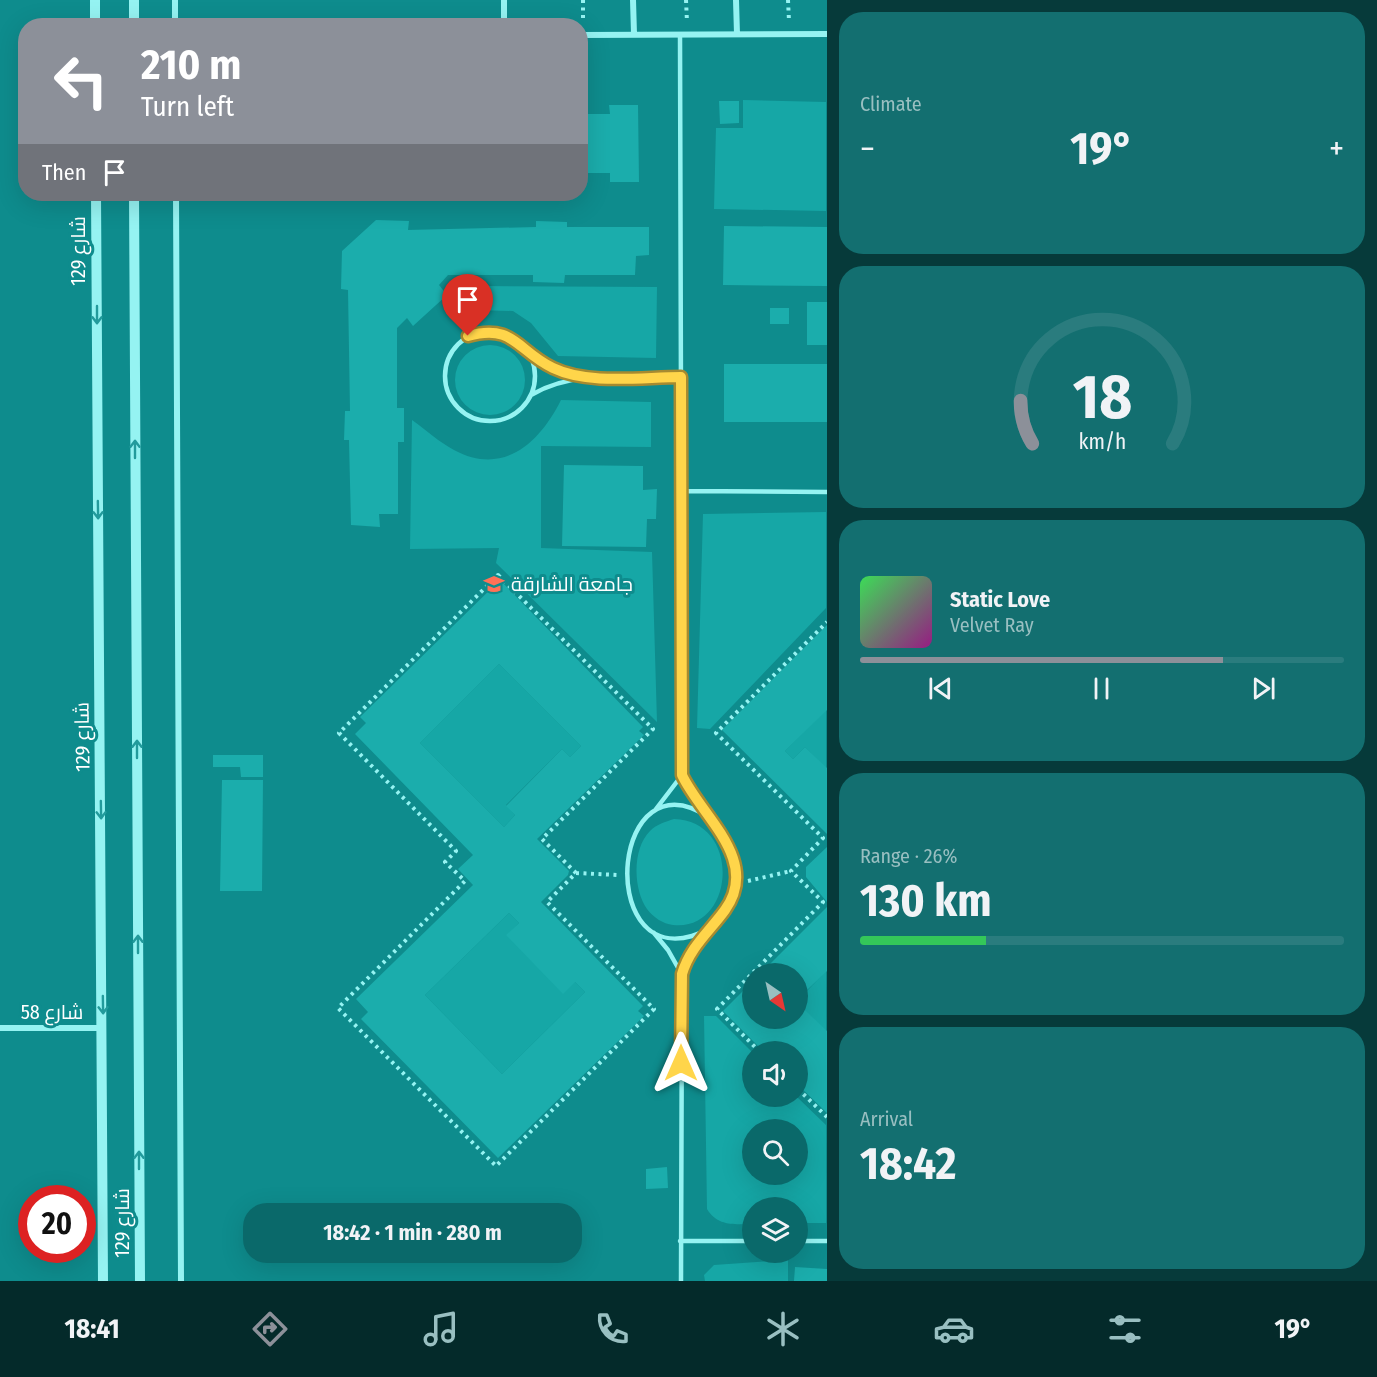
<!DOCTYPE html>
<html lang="en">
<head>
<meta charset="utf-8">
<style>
	:root { --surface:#0a696a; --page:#136f70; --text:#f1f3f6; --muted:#99bfc1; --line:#2a7c7e; --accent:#8c9099 }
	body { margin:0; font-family:"Fira Sans Condensed",Cairo,sans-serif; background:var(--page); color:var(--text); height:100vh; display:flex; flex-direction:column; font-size:22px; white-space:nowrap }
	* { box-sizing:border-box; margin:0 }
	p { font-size:20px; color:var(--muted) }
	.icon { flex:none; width:33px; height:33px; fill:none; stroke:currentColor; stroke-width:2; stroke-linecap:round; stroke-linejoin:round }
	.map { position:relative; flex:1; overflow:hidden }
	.sheet { display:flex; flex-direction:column; gap:12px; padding:12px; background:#063a3a; width:550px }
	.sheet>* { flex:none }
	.guide { position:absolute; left:18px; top:18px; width:570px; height:183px; border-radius:24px; box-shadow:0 6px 24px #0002; background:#8c9099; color:#fff; overflow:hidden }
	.needle { width:39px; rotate:146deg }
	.buttons { position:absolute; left:742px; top:963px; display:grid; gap:12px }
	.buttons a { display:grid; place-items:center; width:66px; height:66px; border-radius:50%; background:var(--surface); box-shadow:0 6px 24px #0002; font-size:30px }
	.speed { position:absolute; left:18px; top:1185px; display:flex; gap:12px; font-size:30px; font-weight:700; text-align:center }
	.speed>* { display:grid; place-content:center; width:78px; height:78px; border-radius:50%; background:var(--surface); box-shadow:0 6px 24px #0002; line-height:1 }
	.speed .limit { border:9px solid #d22; background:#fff; color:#111 }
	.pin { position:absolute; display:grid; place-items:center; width:51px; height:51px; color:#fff; margin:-62px -26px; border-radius:50% 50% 50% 0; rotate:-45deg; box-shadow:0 0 6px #0007 }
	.pin .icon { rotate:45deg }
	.me { position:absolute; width:66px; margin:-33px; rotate:0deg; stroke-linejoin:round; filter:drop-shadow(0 0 4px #0008) }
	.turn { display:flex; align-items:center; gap:21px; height:126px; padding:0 24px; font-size:27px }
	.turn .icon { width:78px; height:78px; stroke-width:2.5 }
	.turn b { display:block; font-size:42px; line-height:51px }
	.then { display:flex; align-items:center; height:57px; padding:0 24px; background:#0003; gap:12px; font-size:22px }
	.big { font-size:45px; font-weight:700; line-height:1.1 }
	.sheet .widget { flex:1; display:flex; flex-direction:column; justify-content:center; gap:9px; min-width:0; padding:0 21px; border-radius:24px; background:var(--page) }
	.sheet .dial { align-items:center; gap:0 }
	.dial svg { height:156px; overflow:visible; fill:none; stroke:var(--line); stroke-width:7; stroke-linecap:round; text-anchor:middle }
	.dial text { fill:var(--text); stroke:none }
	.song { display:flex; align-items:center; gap:18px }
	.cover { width:72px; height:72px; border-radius:9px; background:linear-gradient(135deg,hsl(130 70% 55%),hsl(310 70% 35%)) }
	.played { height:6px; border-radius:3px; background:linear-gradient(90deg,var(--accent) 75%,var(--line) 75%) }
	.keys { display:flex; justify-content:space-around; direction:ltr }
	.heat { display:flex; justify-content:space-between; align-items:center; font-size:33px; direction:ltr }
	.charge { height:9px; border-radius:4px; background:linear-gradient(90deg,#34c759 26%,var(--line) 0) }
	.trip { position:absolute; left:243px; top:1203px; width:339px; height:60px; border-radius:24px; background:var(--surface); box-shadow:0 6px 24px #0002; font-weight:700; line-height:60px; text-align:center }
	.dock { display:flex; height:96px; justify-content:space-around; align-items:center; background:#042a2a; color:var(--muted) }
	.dock .icon { width:42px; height:42px }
	.dock .on { color:var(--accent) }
	.dock b { font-size:27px; color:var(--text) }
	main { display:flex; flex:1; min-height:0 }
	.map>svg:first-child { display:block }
	.green { fill:#16a7a6; fill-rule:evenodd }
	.building { fill:#1badac; fill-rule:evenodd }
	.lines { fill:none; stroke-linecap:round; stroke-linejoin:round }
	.path { stroke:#95f3f2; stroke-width:4; stroke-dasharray:3 4.5; stroke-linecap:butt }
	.service { stroke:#95f3f2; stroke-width:4.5 }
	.minor { stroke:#95f3f2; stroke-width:6 }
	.tertiary { stroke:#95f3f2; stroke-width:10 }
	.oneway { stroke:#229b9c }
	.route-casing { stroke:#a68a30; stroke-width:15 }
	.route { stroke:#ffd54a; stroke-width:10 }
	.labels { text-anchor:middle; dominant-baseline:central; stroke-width:6; stroke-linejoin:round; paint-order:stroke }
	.street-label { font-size:20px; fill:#fff; stroke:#0e8c8d }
	.poi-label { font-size:20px; fill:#fff; stroke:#0e8c8d; text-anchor:start }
</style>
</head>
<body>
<main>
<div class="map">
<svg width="827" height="1281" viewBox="0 0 827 1281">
	<rect width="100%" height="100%" fill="#0e8c8d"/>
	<!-- green -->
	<path class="green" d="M 743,100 L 826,102 L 826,211 L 714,209 L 716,128 L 743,128 Z
		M 475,286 L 657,287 L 656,358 L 558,356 L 531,323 L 513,311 L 474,310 Z
		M455 380a35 35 0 1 1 70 0a35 35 0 1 1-70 0Z
		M 561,400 L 651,402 L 651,447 L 541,446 L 541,548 L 652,552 L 657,722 L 496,563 L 499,548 L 410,549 L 412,420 C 426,430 439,442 454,450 C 504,477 540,442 561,400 Z
		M 826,512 L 826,608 L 710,729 L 697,728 L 703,514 Z
		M 499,664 L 581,746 L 570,757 L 562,749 L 506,805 L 515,815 L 504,827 L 420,743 Z
		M 826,710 L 826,768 L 805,747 L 793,759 L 785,751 Z
		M 674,819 C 743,821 735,932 673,925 C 663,924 653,917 647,909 C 633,889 632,849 650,831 C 657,824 665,822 674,819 Z
		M 509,913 L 519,923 L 507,935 L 575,982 L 585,992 L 502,1074 L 425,995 Z
		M 826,971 L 826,1031 L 798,1003 L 798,985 L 806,992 Z
		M 704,1016 L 716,1016 L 753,1053 L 753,1096 L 797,1097 L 826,1125 L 826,1223 L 798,1223 L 798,1208 L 753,1208 L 753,1224 C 735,1224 718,1227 707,1209 ZM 753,1130 L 798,1130 L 798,1174 L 753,1174 Z
		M 788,1260 L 788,1281 L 705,1281 L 704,1275 L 714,1265 Z"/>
	<!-- building -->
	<path class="building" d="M 719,101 L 739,101 L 739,123 L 720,124 Z
		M 609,105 L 638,105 L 639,182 L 610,182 L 610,173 L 580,173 L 580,114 L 610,114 Z
		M 376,220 L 409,221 L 408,230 L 536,227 L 536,221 L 567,222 L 567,227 L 649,227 L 649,255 L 636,256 L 635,275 L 565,275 L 564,283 L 533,282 L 533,275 L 448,275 L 439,285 L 447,295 L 413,326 L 407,318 L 397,328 L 397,408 L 404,408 L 404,442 L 398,442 L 398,514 L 379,514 L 380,527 L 351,525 L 349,440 L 344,440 L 345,411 L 350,411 L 348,290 L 341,289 L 342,251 Z
		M 724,226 L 827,227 L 827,286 L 723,285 Z
		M 807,302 L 827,302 L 827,345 L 807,345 Z
		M 770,308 L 789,308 L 789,324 L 770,324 Z
		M 724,364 L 827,364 L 827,422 L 724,422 Z
		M 564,465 L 643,466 L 643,490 L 657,489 L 656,519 L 647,519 L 646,547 L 562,546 Z
		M 500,580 L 643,727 L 639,731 L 644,735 L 537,839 L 569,871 L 568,875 L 541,902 L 643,1006 L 638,1011 L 644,1016 L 498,1158 L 361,1019 L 368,1012 L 356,999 L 473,885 L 458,869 L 473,855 L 355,734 L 366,723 L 360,717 ZM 499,664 L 581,746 L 570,757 L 562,749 L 506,806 L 515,815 L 504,827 L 420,743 ZM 509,913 L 519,923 L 506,935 L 563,994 L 575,982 L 585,992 L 502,1074 L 425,995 Z
		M 827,625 L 827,710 L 785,751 L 793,759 L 805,747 L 827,768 L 827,834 L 722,730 Z
		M 213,755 L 263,755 L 263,777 L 241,777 L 240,767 L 213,767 Z
		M 222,780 L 263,780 L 262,891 L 220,891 Z
		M 827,847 L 827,902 L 806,877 L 806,867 Z
		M 827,907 L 827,971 L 805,992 L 798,985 L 798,974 L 760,974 Z
		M 753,981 L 753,1018 L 798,1018 L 798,1003 L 827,1031 L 827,1113 L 798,1085 L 798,1052 L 764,1052 L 723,1011 Z
		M 667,1167 L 668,1188 L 646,1189 L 646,1169 Z
		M 795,1267 L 827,1269 L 827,1281 L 794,1281 Z"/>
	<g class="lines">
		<!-- path -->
		<path class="path" d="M 583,0 L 583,22
			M 686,0 L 687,22
			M 788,0 L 789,21
			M 498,575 L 653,729 L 542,839 L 576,873 L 547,902 L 654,1009 L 496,1166 L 338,1008 L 465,881 L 445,862 L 456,851 L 339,733 Z
			M 576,873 L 617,875
			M 748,881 L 791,871
			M 760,1052 L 717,1009 L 823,902 L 791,871 L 823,838 L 716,733 L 827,622
			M 798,1089 L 827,1117"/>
		<!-- service -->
		<path class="service" d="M 680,35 L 682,775 C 699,811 745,845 734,887 C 728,909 715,929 692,936 C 595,964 612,751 710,818
			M445 376a45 45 0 1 1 90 0a45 45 0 1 1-90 0Z
			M 530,353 L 554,368 L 579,377
			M 531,395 C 576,369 631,377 681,377
			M 681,491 L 827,492
			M 656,809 L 682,775
			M 654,933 L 668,950 L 681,973
			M 680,1241 L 753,1241
			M 798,1241 L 827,1241
			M 681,1281 L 682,974 L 693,948 L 705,933"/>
		<!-- minor -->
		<path class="minor" d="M 175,0 L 175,26
			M 504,0 L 504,26
			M 633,0 L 634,34
			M 736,0 L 737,34
			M 580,35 L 827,34
			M 176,194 L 181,1281
			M 0,1028 L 103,1028"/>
		<!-- tertiary -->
		<path class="tertiary" d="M 95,0 L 95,26
			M 134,0 L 134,26
			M 96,194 L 103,1281
			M 134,194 L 140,1281"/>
	</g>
	<!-- one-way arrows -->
	<defs><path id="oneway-shaft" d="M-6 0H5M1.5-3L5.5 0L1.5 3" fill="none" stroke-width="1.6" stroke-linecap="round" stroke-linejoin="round" transform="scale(1.5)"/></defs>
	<g class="oneway">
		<use href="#oneway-shaft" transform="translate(97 315) rotate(90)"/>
		<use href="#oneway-shaft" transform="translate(135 449) rotate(-90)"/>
		<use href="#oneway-shaft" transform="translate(98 510) rotate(89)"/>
		<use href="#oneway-shaft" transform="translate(137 749) rotate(-90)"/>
		<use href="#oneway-shaft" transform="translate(101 810) rotate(89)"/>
		<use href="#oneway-shaft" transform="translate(138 944) rotate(-90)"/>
		<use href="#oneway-shaft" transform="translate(103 1005) rotate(89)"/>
		<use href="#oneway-shaft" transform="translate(139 1160) rotate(-90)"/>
	</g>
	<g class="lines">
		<!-- route casing -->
		<g class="route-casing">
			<path id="route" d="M 468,336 C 514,323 517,351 553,368 C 588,385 642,377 681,377 L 682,775 C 701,816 761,860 725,910 C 709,932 690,947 682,974 L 681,1063"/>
		</g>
		<!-- route -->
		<use href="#route" class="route"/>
	</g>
	<!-- icons -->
	<defs>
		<g id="university-bare" transform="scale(1.62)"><path d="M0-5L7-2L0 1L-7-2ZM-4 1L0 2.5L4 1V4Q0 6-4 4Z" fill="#ff7157" stroke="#0e8c8d" stroke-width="2.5" paint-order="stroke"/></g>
	</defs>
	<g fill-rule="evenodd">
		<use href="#university-bare" x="494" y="584"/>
	</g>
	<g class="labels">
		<!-- street labels -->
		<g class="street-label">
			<text transform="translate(78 251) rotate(-90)">شارع 129</text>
			<text transform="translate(82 737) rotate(-91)">شارع 129</text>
			<text x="52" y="1012">شارع 58</text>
			<text transform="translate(122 1223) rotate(-90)">شارع 129</text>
		</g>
		<!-- poi labels -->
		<g class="poi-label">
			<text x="511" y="584">جامعة الشارقة</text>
		</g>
	</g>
</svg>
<div class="buttons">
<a><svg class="needle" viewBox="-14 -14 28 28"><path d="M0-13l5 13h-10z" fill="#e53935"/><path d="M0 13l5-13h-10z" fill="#99bfc1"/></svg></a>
<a><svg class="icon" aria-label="sound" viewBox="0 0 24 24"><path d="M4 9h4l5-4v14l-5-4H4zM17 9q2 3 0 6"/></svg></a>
<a><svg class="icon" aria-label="search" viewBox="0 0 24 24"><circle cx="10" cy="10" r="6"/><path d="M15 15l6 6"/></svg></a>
<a><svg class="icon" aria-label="layers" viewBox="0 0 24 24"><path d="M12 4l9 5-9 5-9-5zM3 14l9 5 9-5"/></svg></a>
</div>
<div class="speed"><div class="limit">20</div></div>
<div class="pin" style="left:468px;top:336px;background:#d93025"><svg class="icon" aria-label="arrive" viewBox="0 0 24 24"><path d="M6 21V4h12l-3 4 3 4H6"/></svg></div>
<svg class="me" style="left:681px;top:1063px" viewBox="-20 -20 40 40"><path d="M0-17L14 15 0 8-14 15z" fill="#ffd54a" stroke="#fff" stroke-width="4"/></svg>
<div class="trip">18:42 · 1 min · 280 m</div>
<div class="guide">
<div class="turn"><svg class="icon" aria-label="left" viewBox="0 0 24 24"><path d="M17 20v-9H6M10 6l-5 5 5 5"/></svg><div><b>210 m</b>Turn left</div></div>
<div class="then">Then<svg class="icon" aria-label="arrive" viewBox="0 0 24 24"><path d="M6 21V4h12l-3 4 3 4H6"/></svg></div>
</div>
</div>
<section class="sheet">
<div class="widget"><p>Climate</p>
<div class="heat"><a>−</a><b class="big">19°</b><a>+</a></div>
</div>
<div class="widget dial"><svg viewBox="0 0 100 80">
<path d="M14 69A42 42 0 1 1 86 69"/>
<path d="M14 69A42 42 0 0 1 8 47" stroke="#8c9099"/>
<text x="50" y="56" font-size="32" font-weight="700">18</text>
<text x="50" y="72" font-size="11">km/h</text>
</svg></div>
<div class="widget">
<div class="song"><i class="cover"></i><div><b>Static Love</b><p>Velvet Ray</p></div></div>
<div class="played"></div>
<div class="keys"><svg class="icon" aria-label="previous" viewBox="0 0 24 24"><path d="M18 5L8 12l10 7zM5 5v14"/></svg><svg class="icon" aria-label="pause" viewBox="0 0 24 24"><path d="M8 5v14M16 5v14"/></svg><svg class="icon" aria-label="next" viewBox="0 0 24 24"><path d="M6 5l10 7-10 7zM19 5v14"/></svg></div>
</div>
<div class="widget"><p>Range · 26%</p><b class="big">130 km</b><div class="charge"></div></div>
<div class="widget"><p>Arrival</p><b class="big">18:42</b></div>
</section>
</main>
<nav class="dock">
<b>18:41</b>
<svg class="icon on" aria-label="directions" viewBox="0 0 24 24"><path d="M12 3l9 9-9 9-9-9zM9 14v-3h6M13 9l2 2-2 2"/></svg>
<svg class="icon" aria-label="music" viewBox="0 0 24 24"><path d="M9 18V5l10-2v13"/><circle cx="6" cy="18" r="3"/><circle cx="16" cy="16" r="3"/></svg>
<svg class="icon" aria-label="phone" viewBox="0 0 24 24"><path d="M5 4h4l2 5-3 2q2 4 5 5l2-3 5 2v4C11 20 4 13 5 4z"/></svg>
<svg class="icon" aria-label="climate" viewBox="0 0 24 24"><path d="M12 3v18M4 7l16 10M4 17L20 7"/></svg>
<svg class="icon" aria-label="car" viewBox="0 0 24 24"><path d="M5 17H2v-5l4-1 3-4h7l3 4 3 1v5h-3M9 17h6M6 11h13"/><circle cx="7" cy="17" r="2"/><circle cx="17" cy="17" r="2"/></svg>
<svg class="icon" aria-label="filters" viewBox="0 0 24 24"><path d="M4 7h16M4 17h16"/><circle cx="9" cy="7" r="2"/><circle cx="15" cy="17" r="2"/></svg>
<b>19°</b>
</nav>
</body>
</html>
